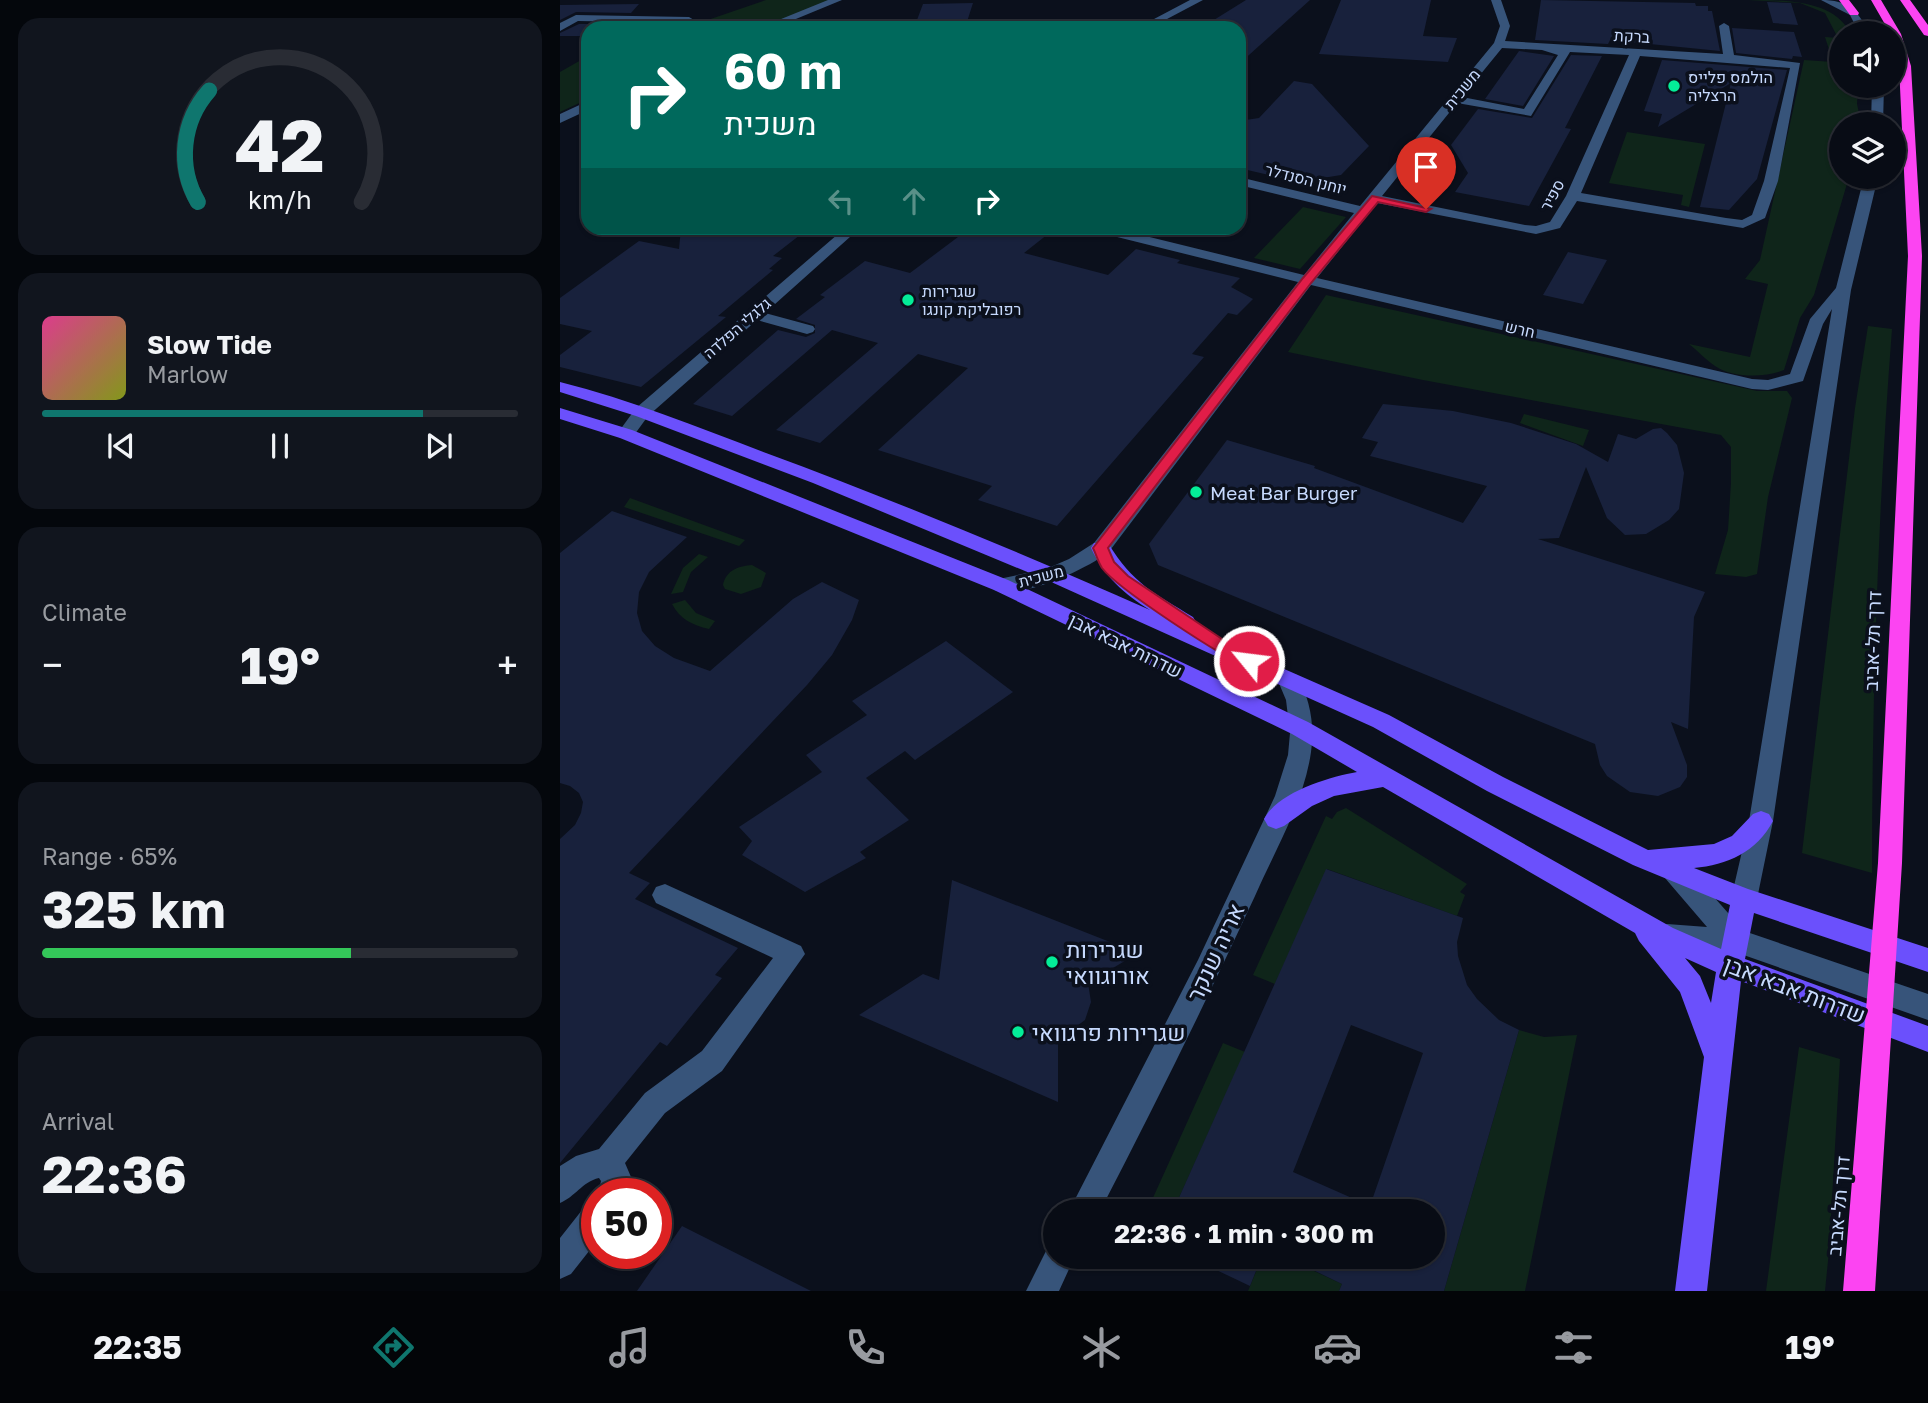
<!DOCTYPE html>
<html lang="en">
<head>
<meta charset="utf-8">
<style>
	:root { --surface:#080c15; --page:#11151e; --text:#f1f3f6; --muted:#989ba0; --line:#292c34; --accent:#0f766e }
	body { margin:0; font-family:"Golos Text",Heebo,sans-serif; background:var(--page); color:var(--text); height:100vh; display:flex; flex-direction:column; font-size:26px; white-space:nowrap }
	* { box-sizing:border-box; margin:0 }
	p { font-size:23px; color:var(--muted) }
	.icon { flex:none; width:38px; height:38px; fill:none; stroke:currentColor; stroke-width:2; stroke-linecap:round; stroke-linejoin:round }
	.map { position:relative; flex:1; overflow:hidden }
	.side { display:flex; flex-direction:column; gap:18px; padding:18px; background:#04070c; width:560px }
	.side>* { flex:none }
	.hud { position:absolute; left:21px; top:21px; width:665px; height:214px; border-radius:21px; box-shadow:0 2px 5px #0004,0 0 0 2px var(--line); background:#00695c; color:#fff; overflow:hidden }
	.buttons { position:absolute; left:1269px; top:21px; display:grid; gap:14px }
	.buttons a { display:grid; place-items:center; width:77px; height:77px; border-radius:50%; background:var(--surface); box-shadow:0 2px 5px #0004,0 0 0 2px var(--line); font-size:35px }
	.speed { position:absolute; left:21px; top:1178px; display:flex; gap:14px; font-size:35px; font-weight:700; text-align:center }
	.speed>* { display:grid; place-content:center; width:91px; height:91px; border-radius:50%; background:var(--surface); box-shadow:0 2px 5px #0004,0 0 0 2px var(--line); line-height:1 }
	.speed .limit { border:10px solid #d22; background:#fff; color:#111 }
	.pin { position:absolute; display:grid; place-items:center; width:60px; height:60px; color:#fff; margin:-72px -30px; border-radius:50% 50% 50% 0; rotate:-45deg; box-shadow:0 0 7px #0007 }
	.pin .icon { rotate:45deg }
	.me { position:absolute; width:77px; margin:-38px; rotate:299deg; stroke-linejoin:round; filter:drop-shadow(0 0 5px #0008) }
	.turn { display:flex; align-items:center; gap:24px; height:147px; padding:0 28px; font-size:32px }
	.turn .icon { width:91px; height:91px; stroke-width:2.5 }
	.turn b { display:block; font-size:49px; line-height:60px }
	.lanes { display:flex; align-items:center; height:66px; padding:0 28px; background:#0003; justify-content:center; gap:35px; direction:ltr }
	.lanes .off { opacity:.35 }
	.big { font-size:52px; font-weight:700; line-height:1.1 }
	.side .widget { flex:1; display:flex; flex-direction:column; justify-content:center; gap:10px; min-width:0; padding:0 24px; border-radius:21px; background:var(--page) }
	.side .dial { align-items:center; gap:0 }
	.dial svg { height:182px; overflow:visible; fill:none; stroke:var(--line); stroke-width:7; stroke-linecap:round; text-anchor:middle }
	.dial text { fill:var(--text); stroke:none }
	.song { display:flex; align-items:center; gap:21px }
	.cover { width:84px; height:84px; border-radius:10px; background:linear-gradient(135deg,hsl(330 70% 55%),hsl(70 70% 35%)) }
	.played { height:7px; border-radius:4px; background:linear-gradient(90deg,var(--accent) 80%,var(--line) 80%) }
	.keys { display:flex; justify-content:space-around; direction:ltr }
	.heat { display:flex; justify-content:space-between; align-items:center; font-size:38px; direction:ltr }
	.charge { height:10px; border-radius:5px; background:linear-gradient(90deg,#34c759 65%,var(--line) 0) }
	.trip { position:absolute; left:483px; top:1199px; width:402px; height:70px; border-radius:35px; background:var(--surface); box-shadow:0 2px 5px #0004,0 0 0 2px var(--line); font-weight:700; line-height:70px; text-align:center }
	.menu { display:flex; height:112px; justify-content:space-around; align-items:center; background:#030508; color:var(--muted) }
	.menu .icon { width:49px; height:49px }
	.menu .current { color:var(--accent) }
	.menu b { font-size:32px; color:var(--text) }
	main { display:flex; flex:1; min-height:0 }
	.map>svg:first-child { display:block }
	.green { fill:#0f251a }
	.building { fill:#18213c; fill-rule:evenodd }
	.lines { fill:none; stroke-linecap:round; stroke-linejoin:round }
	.minor { fill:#37547a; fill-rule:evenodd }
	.major { fill:#6b50fc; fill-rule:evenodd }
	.highway { fill:#fc44f2; fill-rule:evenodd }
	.route { fill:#e11d48; stroke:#92132f; stroke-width:2 }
	.poi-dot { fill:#04ed98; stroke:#0b101c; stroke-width:2.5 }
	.labels { text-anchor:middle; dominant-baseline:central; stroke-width:7; stroke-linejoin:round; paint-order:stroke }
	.far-street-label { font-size:16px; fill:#c7dafe; stroke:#0b101c }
	.far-poi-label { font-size:16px; fill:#c7dafe; stroke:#0b101c; text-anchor:start }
	.poi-label { font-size:19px; fill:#c7dafe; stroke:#0b101c; text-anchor:start }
	.street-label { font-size:19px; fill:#c7dafe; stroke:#0b101c }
	.near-poi-label { font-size:23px; fill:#c7dafe; stroke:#0b101c; text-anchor:start }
	.near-street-label { font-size:23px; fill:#c7dafe; stroke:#0b101c }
</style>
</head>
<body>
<main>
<section class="side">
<div class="widget dial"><svg viewBox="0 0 100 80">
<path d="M14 69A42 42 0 1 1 86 69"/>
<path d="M14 69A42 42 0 0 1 19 20" stroke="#0f766e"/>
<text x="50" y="56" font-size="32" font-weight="700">42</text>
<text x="50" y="72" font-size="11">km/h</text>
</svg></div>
<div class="widget">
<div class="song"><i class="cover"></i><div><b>Slow Tide</b><p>Marlow</p></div></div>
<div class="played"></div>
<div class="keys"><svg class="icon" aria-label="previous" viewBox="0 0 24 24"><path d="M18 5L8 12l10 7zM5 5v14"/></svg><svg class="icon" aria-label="pause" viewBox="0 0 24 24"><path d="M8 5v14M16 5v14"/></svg><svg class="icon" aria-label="next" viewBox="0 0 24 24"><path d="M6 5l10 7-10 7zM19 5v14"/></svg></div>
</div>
<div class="widget"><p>Climate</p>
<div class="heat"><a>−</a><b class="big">19°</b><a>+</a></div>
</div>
<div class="widget"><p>Range · 65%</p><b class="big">325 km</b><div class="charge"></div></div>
<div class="widget"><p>Arrival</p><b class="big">22:36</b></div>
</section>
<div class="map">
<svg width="1368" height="1291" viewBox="0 0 1368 1291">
	<rect width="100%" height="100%" fill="#0b101c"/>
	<!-- green -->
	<path class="green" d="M 206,0 L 274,0 L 201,28 L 77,28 L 88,22 L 139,23 Z
		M 1188,0 C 1226,0 1274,0 1290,33 L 1281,33 L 1281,86 L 1298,86 L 1297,104 L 1301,122 L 1300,124 L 1281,124 L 1281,177 L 1289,177 L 1254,295 L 1240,318 L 1224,370 C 1205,378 1172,378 1155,366 C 1146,360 1138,351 1129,344 L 1190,357 L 1208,284 L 1185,279 L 1200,260 L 1244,60 L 1273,62 L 1265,37 L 1278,38 L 1265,13 L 1240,3 Z
		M 28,56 L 28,99 L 0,112 L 0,72 Z
		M 1067,132 L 1145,144 L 1129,207 L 1121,205 L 1123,195 L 1049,183 Z
		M 743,207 L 786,217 L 740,269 L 694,258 Z
		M 766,295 L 1197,391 L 1227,391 L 1232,398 L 1208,497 L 1197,574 L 1186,577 L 1155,574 L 1168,530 L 1171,483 L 1171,447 L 1161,435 L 863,380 L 728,352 Z
		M 1308,326 L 1332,329 C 1318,510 1312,692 1312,873 L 1242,853 L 1295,408 Z
		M 964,414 L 1029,430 L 1023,446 L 960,423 Z
		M 70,498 L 185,540 L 179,546 L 64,507 Z
		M 139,554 L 148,557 L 131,572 L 123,592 L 111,594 L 123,568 Z
		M 192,565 L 206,573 L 201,587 L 181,594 L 165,589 L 163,585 C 166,570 179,566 192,565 Z
		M 125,600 L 136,613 L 155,621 L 149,629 C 132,625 120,619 112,604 Z
		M 786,808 L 907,884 L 900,892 L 905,895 L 897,916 L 767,869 L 715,984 L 693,975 L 766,816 L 772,819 L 777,812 Z
		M 959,1030 L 984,1037 L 1017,1035 L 965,1291 L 884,1291 Z
		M 663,1043 L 685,1052 L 613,1211 L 587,1211 Z
		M 1239,1047 L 1280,1059 L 1269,1251 L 1265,1291 L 1206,1291 Z
		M 702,1257 L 724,1257 L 782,1284 L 779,1291 L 688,1291 Z"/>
	<!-- building -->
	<path class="building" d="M 686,0 L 750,0 L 679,64 L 679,28 L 641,28 Z
		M 781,0 L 871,0 L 863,36 L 897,38 L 888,62 L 759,54 Z
		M 981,0 L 1135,3 L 1136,6 L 1148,6 L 1148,11 L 1152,11 L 1160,51 L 1050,40 L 1048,44 L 975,40 Z
		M 1207,2 L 1231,3 L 1238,25 L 1213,23 Z
		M 413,3 L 405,28 L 354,28 L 363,4 Z
		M 79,4 L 71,13 L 16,12 L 0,20 L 0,5 Z
		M 19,24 L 61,24 L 58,28 L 28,28 L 28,36 L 0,36 L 0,33 Z
		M 1172,28 L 1234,32 L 1242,57 L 1233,56 L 1232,59 L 1176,53 Z
		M 959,51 L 994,56 L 963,106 L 925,99 Z
		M 1011,55 L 1042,56 L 1005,128 L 1011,129 L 969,206 L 895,192 L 908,173 L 891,145 L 918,109 L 972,118 Z
		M 1102,60 L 1227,70 L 1197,179 L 1169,210 L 1140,207 L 1171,83 L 1098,127 L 1102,114 L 1084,111 Z
		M 734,81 L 752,84 L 809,146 L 781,175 L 738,182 L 679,168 L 679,121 L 699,118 Z
		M 121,228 L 249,228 L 213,256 L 222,258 L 209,269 L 213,270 L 158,316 L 166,317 L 81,387 L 0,367 L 0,355 L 32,331 L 0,324 L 0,298 L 79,241 L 119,249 Z
		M 410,228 L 464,228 L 488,234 L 464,253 L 548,275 L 576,249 L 620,260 L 617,263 L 680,278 L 671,287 L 693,299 L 677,315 L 668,313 L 632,354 L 644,357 L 497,526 L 418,500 L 432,486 L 318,450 L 408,368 L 358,354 L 260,443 L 216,430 L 318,343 L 272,330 L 172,416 L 133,404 L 218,330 L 246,337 L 255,333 L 255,325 L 236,319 L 265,297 L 260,295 L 305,261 L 350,273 Z
		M 1008,252 L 1047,260 L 1023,304 L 983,295 Z
		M 823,404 L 893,411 L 951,423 L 1016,444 L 1048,462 L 1058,434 L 1076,439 L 1093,429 L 1101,428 L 1107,433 L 1117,445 L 1124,473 L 1119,509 L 1109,520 L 1086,534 L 1065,535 L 1047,518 L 1026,467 L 999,538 L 978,539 L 1145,592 L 1134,617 L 1128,729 L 1111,722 L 1127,765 L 1127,777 L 1120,787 L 1098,796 L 1070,792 L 1047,776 L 1040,765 L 1035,744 L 598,565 L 589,544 L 667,440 L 755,466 L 754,468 L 903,523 L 927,486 L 810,456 L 818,442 L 802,438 Z
		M 52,511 L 127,537 L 89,572 L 79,592 L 77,613 L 82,631 L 95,646 L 114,658 L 150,671 L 233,599 L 262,582 L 299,600 L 292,620 L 272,655 L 247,685 L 69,873 L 90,883 L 75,899 L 178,948 L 155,975 L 162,978 L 107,1046 L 100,1042 L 0,1163 L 0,839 L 15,825 L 21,813 L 23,802 L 19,793 L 10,786 L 0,783 L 0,553 Z
		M 386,641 L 453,692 L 355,760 L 345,751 L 306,778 L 349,820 L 300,852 L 306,858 L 245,892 L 182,855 L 192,841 L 179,827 L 262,772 L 246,755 L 307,715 L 292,701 Z
		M 766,869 L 903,918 L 897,942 L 898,956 L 907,985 L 917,999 L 939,1020 L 959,1030 L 884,1291 L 779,1291 L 782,1284 L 724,1256 L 873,1256 L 873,1211 L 613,1211 ZM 791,1025 L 863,1053 L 810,1206 L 733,1172 Z
		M 392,880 L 578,953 L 528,983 L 531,1002 L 525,1020 L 498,1040 L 498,1102 L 299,1015 L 363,974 L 379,980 Z
		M 122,1226 L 251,1291 L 77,1291 Z
		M 627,1256 L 702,1256 L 690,1286 Z"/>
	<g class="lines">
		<!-- minor -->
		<path class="minor" d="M 268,0 L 282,0 L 214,28 L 199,28 Z
			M 630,0 L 643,0 L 590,28 L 577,28 Z
			M 931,0 L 941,0 L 950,26 L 945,41 L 1163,54 L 1159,26 L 1164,23 L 1169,26 L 1174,55 L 1240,63 L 1218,181 L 1205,218 L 1183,228 L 1017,201 L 1000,228 L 976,234 L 817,203 L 757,278 L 1192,379 L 1208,380 L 1230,374 L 1250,319 L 1276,288 L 1304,177 L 1318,177 L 1291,290 L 1213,821 L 1197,899 L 1193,907 L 1184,910 L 1175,907 L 1171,899 L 1189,821 L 1272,309 L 1263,324 L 1243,381 L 1208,390 L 1192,389 L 751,285 L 548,553 C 523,570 465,599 434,590 L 431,585 L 434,580 L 486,569 L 509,559 L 534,543 L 738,282 L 533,231 L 531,228 L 553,228 L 744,275 L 794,213 L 679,185 L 679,177 L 800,206 L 934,43 L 940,26 ZM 942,48 L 982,50 L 998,55 L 964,109 L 902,97 ZM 1010,52 L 1069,55 L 1006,196 L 990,222 L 976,226 L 965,225 L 822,196 L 897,103 L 971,116 ZM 1080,56 L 1230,68 L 1204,181 L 1192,215 L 1182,220 L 1166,218 L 1021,193 Z
			M 1261,0 C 1288,0 1298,10 1309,33 L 1299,33 L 1290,15 Z
			M 16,15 L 129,17 L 134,20 L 129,23 L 18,21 L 0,31 L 0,23 Z
			M 1312,86 L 1324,86 L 1323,124 L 1311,124 Z
			M 28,101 L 28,110 L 0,123 L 0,114 Z
			M 285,228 L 300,228 L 205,313 L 253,326 L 255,329 L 253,332 L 247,334 L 197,320 L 88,416 L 72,438 L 60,438 L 57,434 L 76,408 Z
			M 729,673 L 737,675 C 750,699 755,725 751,752 C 744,802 715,850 695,896 C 646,1002 594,1107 540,1211 L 509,1211 L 638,960 L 715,796 L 728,755 L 730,733 L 726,700 L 718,681 L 721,675 Z
			M 1114,859 L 1123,862 L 1184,931 L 1368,994 L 1368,1020 L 1175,952 L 1107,948 L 1098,944 L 1094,936 L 1098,928 L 1107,924 L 1147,927 L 1105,878 L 1102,870 L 1105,862 Z
			M 105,884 L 241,946 L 245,954 L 162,1071 L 105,1113 L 65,1163 L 71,1177 L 68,1194 L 38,1194 L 41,1181 L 39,1178 C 22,1182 15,1197 0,1203 L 0,1166 L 16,1156 L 39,1149 L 85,1093 L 142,1051 L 213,958 L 96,903 L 92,895 L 96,887 Z
			M 37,1201 L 37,1241 L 11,1274 L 0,1279 L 0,1238 L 26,1205 Z
			M 495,1242 L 495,1256 L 515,1256 L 499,1291 L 466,1291 L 489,1245 Z"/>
		<!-- major -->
		<path class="major" d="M 0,382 C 71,400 138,427 206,453 C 336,501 464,554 590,610 C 564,594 544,576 531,548 L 534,543 L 548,543 C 573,584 594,593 633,617 L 636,622 L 631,628 L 829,715 L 943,777 L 1088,850 L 1154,844 L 1172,836 L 1193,814 L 1201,811 L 1209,814 L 1213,821 C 1197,852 1167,865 1134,868 L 1188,889 L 1368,948 L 1368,972 L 1194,913 L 1185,959 L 1368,1026 L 1368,1052 L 1181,981 L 1147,1291 L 1115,1291 L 1144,1057 L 1120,992 L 1079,941 L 1075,933 L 823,787 L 774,796 L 752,806 L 724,826 L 716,829 L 708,826 L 704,819 C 718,792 769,777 797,772 L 732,734 L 434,590 L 60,438 L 0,419 L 0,408 L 72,430 L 448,580 L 748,722 L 1113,928 L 1161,949 L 1170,905 L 1073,865 L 927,791 L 813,727 L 489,581 L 253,483 L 76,416 L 0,392 ZM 1125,958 L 1156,972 L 1151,1003 L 1140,976 Z"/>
		<!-- highway -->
		<path class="highway" d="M 1279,0 L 1289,0 L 1299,13 L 1298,15 L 1290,15 Z
			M 1311,0 L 1321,0 L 1341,34 L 1351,66 L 1362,256 L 1342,863 L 1315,1291 L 1283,1291 L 1318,863 L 1348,256 L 1339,66 L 1334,33 L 1330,33 Z
			M 1340,0 L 1350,0 L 1368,25 L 1368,36 L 1364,35 Z"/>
	</g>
	<!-- route -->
	<path class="route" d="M 812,196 L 871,209 L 866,212 L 818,202 L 751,283 L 548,548 L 554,562 L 568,576 L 674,647 L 694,657 L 697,661 L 694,665 L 689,667 C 664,659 557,588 542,568 C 538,562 536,554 533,548 L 743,278 Z"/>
	<!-- markers -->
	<g class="poi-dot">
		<circle cx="1114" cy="86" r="7"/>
		<circle cx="348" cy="300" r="7"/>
		<circle cx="636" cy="492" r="7"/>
		<circle cx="492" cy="962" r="7"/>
		<circle cx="458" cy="1032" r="7"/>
	</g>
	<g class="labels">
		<!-- far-street labels -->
		<g class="far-street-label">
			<text transform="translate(1072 36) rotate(3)">ברקת</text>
			<text transform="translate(902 89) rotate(-51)">משכית</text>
			<text transform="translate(746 179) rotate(14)">יוחנן הסנדלר</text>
			<text transform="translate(992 195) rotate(-62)">ספיר</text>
			<text transform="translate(177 328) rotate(-41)">גלגלי הפלדה</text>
			<text transform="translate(960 329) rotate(13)">חרש</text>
			<text transform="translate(481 576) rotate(-15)">משכית</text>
		</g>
		<!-- far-poi labels -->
		<g class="far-poi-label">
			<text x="1128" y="77">הולמס פלייס<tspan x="1128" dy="18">הרצליה</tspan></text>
			<text x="362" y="291">שגרירות<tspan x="362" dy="18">רפובליקת קונגו</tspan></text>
		</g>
		<!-- poi labels -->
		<g class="poi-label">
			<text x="650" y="492">Meat Bar Burger</text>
		</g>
		<!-- street labels -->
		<g class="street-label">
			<text transform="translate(1312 641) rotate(-88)">דרך תל-אביב</text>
			<text transform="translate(566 645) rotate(26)">שדרות אבא אבן</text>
			<text transform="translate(1278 1206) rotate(-85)">דרך תל-אביב</text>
		</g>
		<!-- near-poi labels -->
		<g class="near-poi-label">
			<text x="506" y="949">שגרירות<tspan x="506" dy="26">אורוגוואי</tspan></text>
			<text x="472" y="1032">שגרירות פרגוואי</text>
		</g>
		<!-- near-street labels -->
		<g class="near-street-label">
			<text transform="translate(655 952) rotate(-65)">אריה שנקר</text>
			<text transform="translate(1235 989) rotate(21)">שדרות אבא אבן</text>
		</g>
	</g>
</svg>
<div class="buttons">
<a><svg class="icon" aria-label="sound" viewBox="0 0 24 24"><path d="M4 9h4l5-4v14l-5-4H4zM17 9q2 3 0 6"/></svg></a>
<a><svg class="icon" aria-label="layers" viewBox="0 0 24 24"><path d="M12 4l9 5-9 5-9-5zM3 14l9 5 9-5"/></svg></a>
</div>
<div class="speed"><div class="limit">50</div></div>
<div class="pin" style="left:866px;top:209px;background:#d93025"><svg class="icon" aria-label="arrive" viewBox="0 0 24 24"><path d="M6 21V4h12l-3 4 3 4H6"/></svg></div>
<svg class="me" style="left:689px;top:661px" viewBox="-20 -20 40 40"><circle r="17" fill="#e11d48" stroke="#fff" stroke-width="3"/><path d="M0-11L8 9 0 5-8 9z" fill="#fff"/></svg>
<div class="trip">22:36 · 1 min · 300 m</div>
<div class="hud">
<div class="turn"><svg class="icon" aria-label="right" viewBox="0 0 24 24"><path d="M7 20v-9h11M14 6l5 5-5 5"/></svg><div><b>60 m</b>משכית</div></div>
<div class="lanes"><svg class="icon off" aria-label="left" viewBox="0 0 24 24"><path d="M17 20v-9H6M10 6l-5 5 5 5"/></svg><svg class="icon off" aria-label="ahead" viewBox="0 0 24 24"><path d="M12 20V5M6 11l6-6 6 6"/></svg><svg class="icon" aria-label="right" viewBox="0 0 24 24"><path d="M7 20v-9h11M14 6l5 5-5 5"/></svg></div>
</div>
</div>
</main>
<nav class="menu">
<b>22:35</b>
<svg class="icon current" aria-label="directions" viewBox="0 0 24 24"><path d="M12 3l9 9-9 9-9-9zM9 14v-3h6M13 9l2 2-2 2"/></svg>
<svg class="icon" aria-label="music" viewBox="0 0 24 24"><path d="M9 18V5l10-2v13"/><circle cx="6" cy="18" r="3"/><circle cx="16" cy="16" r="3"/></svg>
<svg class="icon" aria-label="phone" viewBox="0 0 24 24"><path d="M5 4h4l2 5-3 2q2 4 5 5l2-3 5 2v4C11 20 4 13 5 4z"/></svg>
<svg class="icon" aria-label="climate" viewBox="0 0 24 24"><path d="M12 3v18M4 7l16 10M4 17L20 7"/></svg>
<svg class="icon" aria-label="car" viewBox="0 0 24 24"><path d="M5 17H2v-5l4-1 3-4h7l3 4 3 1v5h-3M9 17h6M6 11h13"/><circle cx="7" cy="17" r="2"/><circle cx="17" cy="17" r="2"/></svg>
<svg class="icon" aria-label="filters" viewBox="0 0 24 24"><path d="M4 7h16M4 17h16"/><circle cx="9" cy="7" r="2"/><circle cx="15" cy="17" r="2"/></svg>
<b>19°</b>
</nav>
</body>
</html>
